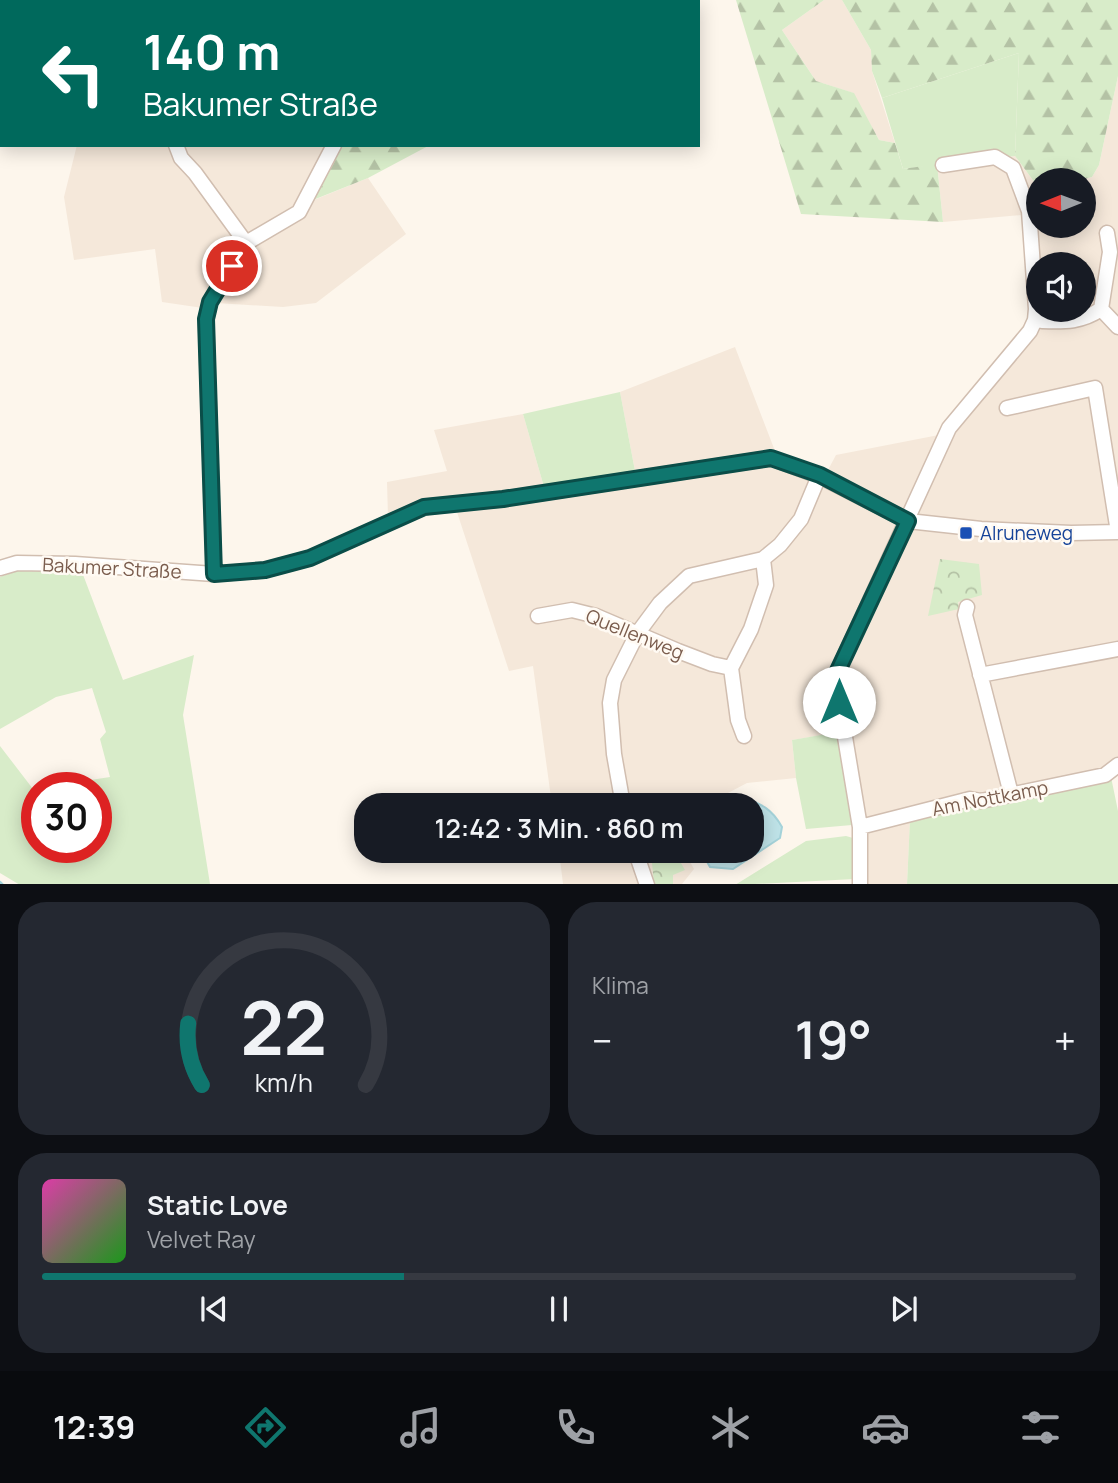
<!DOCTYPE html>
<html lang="de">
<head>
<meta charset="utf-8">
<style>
	:root { --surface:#171b24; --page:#242831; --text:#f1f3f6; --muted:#9ea1a6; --line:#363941; --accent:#0f766e }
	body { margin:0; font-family:Manrope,sans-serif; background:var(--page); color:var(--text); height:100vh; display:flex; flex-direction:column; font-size:26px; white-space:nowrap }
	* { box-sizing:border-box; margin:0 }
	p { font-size:23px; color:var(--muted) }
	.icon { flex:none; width:38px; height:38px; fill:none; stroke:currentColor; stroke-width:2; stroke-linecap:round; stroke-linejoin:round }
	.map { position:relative; height:884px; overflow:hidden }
	.sheet { display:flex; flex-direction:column; gap:18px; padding:18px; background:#0d0f14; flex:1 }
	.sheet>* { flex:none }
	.banner { position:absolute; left:0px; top:0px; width:700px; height:147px; box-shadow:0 4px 18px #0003; background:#00695c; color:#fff; overflow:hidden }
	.needle { width:46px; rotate:269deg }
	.tools { position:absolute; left:1026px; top:168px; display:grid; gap:14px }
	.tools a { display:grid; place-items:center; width:70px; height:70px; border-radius:50%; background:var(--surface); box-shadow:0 4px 18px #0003; font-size:35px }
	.speed { position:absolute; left:21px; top:772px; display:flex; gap:14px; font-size:35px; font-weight:700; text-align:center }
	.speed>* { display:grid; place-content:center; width:91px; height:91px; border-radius:50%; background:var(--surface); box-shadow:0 4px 18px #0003; line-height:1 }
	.speed .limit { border:10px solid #d22; background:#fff; color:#111 }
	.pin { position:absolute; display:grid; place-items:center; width:60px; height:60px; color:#fff; margin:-30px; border:4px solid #fff; border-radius:50%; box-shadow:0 2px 7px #0007 }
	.me { position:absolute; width:77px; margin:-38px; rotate:0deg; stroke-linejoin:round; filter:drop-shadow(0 0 5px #0008) }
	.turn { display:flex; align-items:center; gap:24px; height:147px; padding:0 28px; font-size:32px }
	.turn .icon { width:91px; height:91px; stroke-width:2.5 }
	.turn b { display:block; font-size:49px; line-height:60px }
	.big { font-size:52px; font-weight:600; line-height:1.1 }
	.sheet .card { flex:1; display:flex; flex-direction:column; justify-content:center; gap:10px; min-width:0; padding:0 24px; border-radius:28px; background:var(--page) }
	.sheet .dial { align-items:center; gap:0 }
	.dial svg { height:182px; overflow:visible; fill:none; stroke:var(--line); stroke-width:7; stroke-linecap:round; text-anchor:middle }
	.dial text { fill:var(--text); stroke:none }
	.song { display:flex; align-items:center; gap:21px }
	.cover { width:84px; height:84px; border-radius:10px; background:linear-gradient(135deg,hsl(320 70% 55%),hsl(120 70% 35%)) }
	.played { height:7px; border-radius:4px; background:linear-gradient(90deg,var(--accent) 35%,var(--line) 35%) }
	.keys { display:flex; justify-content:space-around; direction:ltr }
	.heat { display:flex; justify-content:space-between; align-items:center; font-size:38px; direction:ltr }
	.sheet .tiles { flex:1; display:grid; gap:18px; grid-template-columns:1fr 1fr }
	.card:last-child { grid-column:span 2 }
	.trip { position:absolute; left:354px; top:793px; width:410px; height:70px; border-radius:28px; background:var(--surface); box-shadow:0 4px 18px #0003; font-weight:600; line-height:70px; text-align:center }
	.menu { display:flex; height:112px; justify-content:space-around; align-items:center; background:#090b0e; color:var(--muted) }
	.menu .icon { width:49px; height:49px }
	.menu .active { color:var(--accent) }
	.menu b { font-size:32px; color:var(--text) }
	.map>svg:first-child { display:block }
	.residential { fill:#f5e8da; fill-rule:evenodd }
	.grass { fill:#d8ecc9 }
	.forest { fill:url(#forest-firs) }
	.park { fill:url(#park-crowns) }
	.water { fill:#bfe3e8; stroke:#a5d3da; stroke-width:2 }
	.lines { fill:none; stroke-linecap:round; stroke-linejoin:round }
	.stream { stroke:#a5d3da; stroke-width:2.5 }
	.minor-casing { stroke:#d1beb0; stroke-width:17 }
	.minor { stroke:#fff; stroke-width:14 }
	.route-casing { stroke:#0a4d48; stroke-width:18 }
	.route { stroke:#0f766e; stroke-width:12 }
	.transit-dot { fill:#1a4fb4; stroke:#fffaf3; stroke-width:2.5 }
	.labels { text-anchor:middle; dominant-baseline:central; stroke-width:5; stroke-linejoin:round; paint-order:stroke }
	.transit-label { font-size:19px; fill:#164399; stroke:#fffaf3; text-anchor:start }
	.street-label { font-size:19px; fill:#7a5c4d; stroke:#fffaf3 }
</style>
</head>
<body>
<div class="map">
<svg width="1118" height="885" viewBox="0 0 1118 885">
	<defs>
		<pattern id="forest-firs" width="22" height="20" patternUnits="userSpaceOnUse" patternTransform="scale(1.75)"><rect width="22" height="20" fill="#d8ecc9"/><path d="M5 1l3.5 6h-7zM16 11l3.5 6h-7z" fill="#b4c2a5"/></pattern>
		<pattern id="park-crowns" width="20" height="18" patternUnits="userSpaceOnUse" patternTransform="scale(1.75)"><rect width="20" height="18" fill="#d8ecc9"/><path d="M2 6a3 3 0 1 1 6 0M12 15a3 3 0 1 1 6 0" fill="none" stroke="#b4c2a5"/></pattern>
	</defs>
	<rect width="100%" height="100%" fill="#fdf6ec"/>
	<!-- residential -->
	<path class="residential" d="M 824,0 L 842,0 L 871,50 L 872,71 L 895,143 L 879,140 L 853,93 L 816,81 L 782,30 Z
		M 1118,76 L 1118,763 L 1107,772 L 862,823 L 848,731 L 792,740 L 796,778 L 747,783 L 705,805 L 552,805 L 533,666 L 509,671 L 456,509 L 388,517 L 387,482 L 447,471 L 434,430 L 523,414 L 544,487 L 635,471 L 620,392 L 735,347 L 775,451 L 776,465 L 821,483 L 836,455 L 949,433 L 947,423 L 1033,313 L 1033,214 L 943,222 L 937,164 L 1015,156 L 1038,187 L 1038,226 L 1083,226 L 1083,180 L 1080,180 L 1092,177 L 1099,165 ZM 1038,264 L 1083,264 L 1083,310 L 1038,310 Z
		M 77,145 L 338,145 L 309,202 L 368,178 L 406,234 L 316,303 L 283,307 L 216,303 L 203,308 L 162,302 L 155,249 L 74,260 L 64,197 Z
		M 910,819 L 907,884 L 863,885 L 864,837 L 868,832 Z
		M 559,851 L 684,851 L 694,869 L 682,884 L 563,884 Z"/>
	<!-- grass -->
	<path class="grass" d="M 1019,53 L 1015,156 L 903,169 L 882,98 Z
		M 620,392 L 635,471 L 544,487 L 523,414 Z
		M 17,571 L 82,572 L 123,680 L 194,655 L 183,715 L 210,884 L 20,885 L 0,873 L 0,746 L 33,789 L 37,789 L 37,847 L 96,847 L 96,788 L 45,787 L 110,777 L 100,739 L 106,732 L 92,688 L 56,697 L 0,729 L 0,577 Z
		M 838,732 L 852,825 L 806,829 L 796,778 L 792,740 Z
		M 1111,777 L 1118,811 L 1118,884 L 907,885 L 910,819 L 964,804 L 977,809 Z
		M 846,836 L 853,838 L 855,879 L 735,885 L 806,841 Z"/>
	<!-- forest -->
	<path class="forest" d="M 736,0 L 824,0 L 782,30 L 816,81 L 854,93 L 879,140 L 895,143 L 903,169 L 937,164 L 943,222 L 801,214 Z
		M 842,0 L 1118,0 L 1118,76 L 1099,165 L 1092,177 L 1080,180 L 1038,180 L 1038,187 L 1015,156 L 1019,53 L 882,98 L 872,71 L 871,50 Z
		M 338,145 L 430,145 L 368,178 L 308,202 Z"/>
	<!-- park -->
	<path class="park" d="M 940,559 L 979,564 L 982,595 L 958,602 L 959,609 L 928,616 Z
		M 644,851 L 674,851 L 685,870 L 673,875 L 673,884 L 654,884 L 652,863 Z"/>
	<!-- water -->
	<path class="water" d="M 742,798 C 761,803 772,809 782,827 L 780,838 L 733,869 L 710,867 L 701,851 L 751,850 L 751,805 L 729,805 Z"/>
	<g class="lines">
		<!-- stream -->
		<path class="stream" d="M 0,882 L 3,885"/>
		<!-- minor casing -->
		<g class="minor-casing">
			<path id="minor" d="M 120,0 L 121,2
				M 381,2 L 381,0
				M 176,145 L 181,158 L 195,173 L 246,243
				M 1107,233 L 1110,252 L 1101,309 L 1118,327
				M 1042,321 C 1065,322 1082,322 1101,309
				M 1007,408 L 1095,388 L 1118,532
				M 0,568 L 17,563 L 75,564 L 214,574 L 265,570 L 310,558 L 424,507 L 503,499 L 771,458 L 819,476 L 908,521 L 981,529 L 1071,533 L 1118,532
				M 214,574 L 206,319 L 210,302 L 246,243 L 299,212 L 334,145
				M 967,607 L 965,615 L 1011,794
				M 538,616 L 572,610 L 596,616 L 678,651 L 712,664 L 731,668
				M 980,675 L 1118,649
				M 744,736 L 738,720 L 731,668 L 751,629 L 766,585 L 763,559
				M 623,805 L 614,754 L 610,703 L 614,680 L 637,634 L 660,603 L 689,576 L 763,559 L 780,545 L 801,519 L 819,476
				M 860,827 L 970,799 L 981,801 L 1105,775 L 1118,765
				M 635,850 L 647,885
				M 860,885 L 860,827 L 835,677 L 949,428 L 1030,331 L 1035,320 L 1036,309 L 1029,211 L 1013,168 L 995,157 L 943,165"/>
		</g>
		<!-- minor -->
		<use href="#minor" class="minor"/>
	</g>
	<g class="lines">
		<!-- route casing -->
		<g class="route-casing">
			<path id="route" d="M 232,266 L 210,302 L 206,319 L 214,574 L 265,570 L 310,558 L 424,507 L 503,499 L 771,458 L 820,475 L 908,521 L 835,677 L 839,702"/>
		</g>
		<!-- route -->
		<use href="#route" class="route"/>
	</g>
	<!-- markers -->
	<rect class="transit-dot" x="959" y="526" width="14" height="14" rx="3.5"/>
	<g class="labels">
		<!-- transit labels -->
		<g class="transit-label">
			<text x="980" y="533">Alruneweg</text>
		</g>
		<!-- street labels -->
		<g class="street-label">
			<text transform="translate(112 568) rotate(3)">Bakumer Straße</text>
			<text transform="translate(635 634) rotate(22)">Quellenweg</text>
			<text transform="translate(990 798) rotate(-11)">Am Nottkamp</text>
		</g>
	</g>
</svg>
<div class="tools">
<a><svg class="needle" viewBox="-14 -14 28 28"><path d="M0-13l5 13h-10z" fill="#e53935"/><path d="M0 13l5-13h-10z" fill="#9ea1a6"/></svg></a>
<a><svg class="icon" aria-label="sound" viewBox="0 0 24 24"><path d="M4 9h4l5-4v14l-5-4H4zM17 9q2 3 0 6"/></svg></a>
</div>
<div class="speed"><div class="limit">30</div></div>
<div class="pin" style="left:232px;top:266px;background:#d93025"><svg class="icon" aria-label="arrive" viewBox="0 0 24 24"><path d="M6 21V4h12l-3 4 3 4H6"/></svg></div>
<svg class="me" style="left:839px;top:702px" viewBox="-20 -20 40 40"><circle r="19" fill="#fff"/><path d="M0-13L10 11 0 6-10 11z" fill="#0f766e"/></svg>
<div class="trip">12:42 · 3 Min. · 860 m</div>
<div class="banner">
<div class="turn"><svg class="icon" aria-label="left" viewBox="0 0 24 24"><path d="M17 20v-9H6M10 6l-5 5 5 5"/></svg><div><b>140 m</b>Bakumer Straße</div></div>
</div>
</div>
<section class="sheet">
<div class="tiles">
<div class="card dial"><svg viewBox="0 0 100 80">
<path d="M14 69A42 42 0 1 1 86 69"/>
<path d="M14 69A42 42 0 0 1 8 42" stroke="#0f766e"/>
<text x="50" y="56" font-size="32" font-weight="700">22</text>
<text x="50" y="72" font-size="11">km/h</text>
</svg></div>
<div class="card"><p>Klima</p>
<div class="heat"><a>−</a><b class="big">19°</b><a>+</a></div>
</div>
<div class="card">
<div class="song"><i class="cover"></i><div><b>Static Love</b><p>Velvet Ray</p></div></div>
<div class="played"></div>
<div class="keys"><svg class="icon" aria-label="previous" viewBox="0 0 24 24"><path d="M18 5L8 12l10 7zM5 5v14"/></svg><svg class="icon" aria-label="pause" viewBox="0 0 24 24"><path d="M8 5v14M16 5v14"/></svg><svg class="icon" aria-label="next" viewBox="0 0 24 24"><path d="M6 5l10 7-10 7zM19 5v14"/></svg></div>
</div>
</div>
</section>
<nav class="menu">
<b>12:39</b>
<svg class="icon active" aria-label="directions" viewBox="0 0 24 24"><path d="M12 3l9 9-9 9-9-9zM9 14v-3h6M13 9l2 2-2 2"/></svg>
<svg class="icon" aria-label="music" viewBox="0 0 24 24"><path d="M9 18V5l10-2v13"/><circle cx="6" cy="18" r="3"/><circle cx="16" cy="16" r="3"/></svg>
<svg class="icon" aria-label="phone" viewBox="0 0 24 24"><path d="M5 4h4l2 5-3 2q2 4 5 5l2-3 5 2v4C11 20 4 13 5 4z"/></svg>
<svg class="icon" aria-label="climate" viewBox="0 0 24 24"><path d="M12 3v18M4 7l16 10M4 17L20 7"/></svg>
<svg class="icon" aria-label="car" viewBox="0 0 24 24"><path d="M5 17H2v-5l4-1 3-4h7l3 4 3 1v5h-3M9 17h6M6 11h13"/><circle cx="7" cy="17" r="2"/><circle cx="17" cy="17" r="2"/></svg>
<svg class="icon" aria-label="filters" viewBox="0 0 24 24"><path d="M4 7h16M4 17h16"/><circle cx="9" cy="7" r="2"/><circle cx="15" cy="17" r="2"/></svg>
</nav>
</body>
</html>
